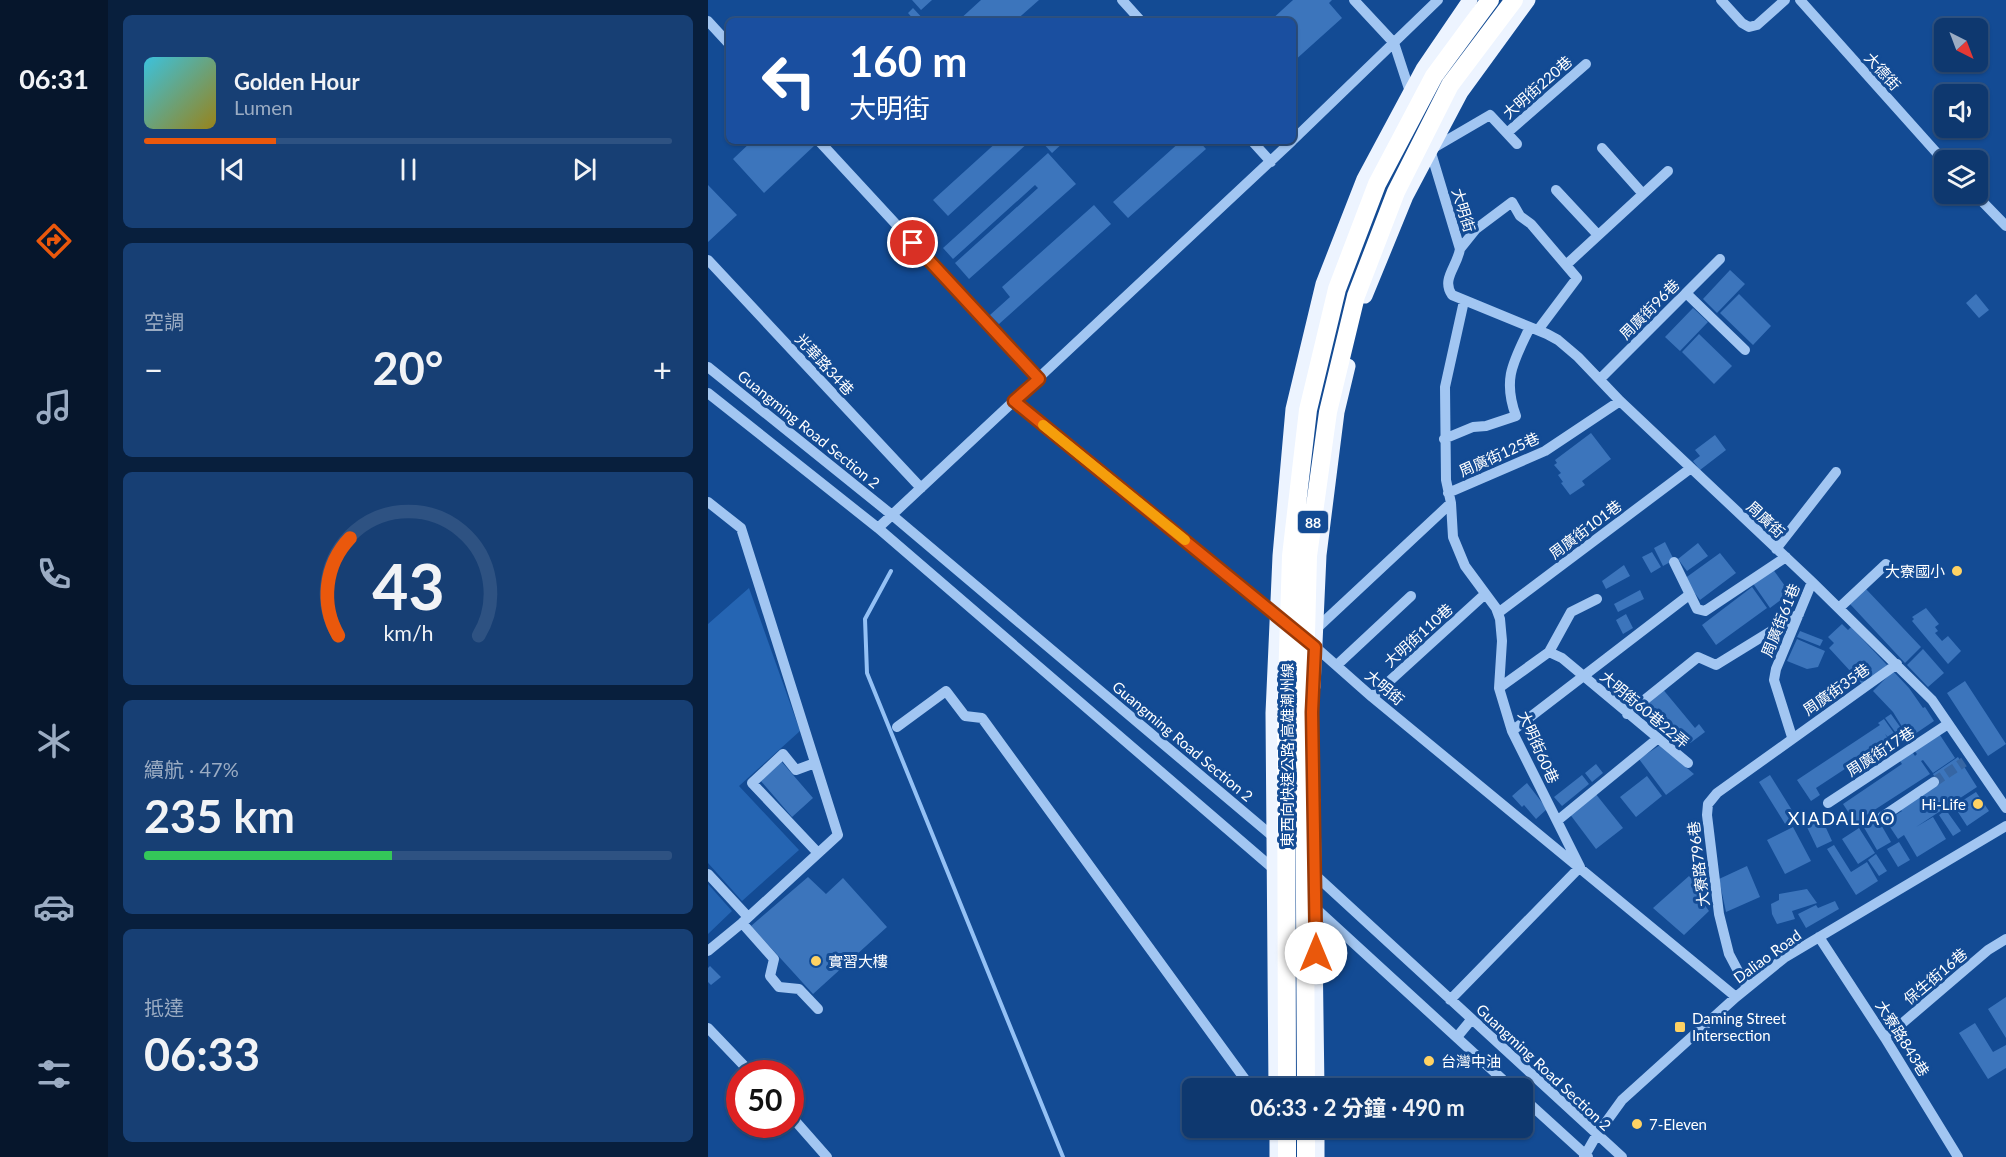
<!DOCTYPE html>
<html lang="zh-TW">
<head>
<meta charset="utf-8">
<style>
	:root { --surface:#0e386f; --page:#173f74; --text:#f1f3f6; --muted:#9bacc3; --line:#2e5282; --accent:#ea580c }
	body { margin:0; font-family:Lato,"Noto Sans TC",sans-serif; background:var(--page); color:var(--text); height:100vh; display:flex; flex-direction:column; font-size:22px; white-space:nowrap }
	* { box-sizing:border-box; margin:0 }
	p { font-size:20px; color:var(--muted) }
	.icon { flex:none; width:33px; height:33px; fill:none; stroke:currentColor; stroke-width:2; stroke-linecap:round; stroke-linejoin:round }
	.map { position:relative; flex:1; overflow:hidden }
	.side { display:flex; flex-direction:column; gap:15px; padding:15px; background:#081f3d; width:600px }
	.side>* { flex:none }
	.banner { position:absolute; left:18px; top:18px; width:570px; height:126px; border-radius:9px; box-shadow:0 2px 4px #0004,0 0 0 2px var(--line); background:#1a4fa0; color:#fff; overflow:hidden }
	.needle { width:39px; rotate:138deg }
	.buttons { position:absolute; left:1226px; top:18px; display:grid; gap:12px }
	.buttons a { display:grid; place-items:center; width:54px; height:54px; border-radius:9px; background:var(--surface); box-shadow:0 2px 4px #0004,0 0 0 2px var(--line); font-size:30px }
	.speed { position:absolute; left:18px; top:1060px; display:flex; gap:12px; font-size:30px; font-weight:700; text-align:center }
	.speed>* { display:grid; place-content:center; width:78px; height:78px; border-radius:50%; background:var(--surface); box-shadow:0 2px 4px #0004,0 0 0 2px var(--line); line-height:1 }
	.speed .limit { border:9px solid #d22; background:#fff; color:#111 }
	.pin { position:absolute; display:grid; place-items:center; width:51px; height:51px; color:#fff; margin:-26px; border:3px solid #fff; border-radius:50%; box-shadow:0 2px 6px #0007 }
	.me { position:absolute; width:66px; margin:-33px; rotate:0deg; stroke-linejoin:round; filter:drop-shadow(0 0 4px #0008) }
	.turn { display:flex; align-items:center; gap:21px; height:126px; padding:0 24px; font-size:27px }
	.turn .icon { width:78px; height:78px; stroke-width:2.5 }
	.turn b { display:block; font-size:42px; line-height:51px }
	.big { font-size:45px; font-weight:700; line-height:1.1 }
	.side .card { flex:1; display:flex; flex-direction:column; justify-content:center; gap:9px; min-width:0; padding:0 21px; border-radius:9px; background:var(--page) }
	.side .dial { align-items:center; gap:0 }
	.dial svg { height:156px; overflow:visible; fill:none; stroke:var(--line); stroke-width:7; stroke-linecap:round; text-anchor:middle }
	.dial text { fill:var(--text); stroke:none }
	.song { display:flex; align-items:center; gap:18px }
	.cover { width:72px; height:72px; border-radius:9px; background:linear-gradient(135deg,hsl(190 70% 55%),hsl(50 70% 35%)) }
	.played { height:6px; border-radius:3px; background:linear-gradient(90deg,var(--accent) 25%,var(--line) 25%) }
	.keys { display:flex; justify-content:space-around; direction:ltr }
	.heat { display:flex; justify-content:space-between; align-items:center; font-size:33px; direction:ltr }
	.charge { height:9px; border-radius:4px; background:linear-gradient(90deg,#34c759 47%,var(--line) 0) }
	.trip { position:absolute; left:474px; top:1078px; width:351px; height:60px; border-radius:9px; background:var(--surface); box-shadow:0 2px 4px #0004,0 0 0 2px var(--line); font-weight:700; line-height:60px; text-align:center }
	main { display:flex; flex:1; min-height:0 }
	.tabs { display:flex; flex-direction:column; width:108px; justify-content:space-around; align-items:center; background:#06162c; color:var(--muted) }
	.tabs .icon { width:42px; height:42px }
	.tabs .on { color:var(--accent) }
	.tabs b { font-size:27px; color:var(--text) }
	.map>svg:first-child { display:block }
	.green { fill:#2565b3 }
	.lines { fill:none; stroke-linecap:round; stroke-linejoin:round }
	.stream { stroke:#94c1f5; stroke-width:4 }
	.building { fill:#3c75bc }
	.minor-tunnel { stroke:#3666a4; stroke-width:10; stroke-dasharray:10 5; stroke-linecap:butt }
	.minor { stroke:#a2c6f2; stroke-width:10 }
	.major { stroke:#edf4ff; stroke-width:15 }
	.highway { stroke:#fff; stroke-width:18 }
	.highway-bridge { stroke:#fff; stroke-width:18 }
	.route-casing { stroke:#983908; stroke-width:15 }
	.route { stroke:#ea580c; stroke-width:10 }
	.slow { stroke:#f59e0b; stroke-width:10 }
	.poi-dot { fill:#ffd263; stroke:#134b94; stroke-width:2 }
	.labels { text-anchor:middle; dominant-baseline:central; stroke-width:6; stroke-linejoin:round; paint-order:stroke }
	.shield { fill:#134b94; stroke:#b8c9df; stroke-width:1.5 }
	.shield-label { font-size:14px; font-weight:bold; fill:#fff }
	.street-label { font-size:15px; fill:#fff; stroke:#134b94 }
	.poi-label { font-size:15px; fill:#fff; stroke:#134b94; text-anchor:start }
	.quarter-label { font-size:18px; letter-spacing:1.5px; fill:#fff; stroke:#134b94 }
</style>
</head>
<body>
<main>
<nav class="tabs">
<b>06:31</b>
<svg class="icon on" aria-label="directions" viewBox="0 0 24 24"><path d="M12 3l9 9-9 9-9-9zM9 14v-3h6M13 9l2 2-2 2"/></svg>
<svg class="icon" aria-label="music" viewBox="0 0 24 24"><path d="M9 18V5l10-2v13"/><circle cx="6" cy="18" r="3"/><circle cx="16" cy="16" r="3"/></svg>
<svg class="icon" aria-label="phone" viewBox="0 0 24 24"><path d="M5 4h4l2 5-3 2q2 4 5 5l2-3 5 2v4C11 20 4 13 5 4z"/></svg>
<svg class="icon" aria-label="climate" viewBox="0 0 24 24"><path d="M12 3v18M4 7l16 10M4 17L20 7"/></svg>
<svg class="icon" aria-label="car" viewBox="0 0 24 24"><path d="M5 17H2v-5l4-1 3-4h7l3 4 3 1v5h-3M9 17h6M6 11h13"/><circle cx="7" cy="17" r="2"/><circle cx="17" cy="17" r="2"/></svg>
<svg class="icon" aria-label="filters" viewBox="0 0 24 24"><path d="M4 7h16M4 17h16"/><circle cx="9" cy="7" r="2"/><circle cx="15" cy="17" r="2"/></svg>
</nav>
<section class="side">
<div class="card">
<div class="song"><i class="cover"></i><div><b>Golden Hour</b><p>Lumen</p></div></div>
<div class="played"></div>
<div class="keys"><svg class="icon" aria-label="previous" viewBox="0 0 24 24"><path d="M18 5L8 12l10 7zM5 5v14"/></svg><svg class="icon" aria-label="pause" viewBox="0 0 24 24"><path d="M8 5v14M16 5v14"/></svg><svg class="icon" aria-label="next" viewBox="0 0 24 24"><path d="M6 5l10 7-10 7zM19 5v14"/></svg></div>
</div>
<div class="card"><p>空調</p>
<div class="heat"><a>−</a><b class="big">20°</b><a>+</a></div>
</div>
<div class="card dial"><svg viewBox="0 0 100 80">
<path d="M14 69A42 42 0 1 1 86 69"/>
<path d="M14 69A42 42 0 0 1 20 19" stroke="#ea580c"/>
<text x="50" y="56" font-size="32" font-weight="700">43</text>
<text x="50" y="72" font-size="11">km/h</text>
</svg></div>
<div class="card"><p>續航 · 47%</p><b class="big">235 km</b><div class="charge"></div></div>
<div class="card"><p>抵達</p><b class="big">06:33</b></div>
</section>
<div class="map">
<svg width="1298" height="1157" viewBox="0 0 1298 1157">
	<rect width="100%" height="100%" fill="#134b94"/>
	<!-- green -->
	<path class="green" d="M 41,588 L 92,731 L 31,786 L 91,850 L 34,901 L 0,863 L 0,624 Z
		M 0,884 L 24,911 L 0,934 Z"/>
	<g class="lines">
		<!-- stream -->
		<path class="stream" d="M 183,571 L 157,619 L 159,673 L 355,1157"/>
	</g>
	<!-- building -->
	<path class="building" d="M 204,0 L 224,0 L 213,10 Z
		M 273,0 L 331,0 L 307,21 L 250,21 Z
		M 585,0 L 624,0 L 621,3 L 634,18 L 585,62 L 585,21 L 562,21 Z
		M 205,8 L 217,21 L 207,21 L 200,13 Z
		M 44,141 L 104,141 L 107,145 L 56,193 L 25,159 Z
		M 290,141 L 322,141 L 240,216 L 225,200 Z
		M 333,141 L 357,141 L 344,153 Z
		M 473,141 L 491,141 L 498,149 L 420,218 L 405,202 Z
		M 340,153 L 368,184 L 261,279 L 247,263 L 330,188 L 327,185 L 245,259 L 235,248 Z
		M 0,185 L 29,215 L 0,242 Z
		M 386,205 L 403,224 L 291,324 L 282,315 L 302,297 L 294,287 Z
		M 1022,270 L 1037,284 L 1009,313 L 995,299 Z
		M 1031,294 L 1063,326 L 1045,345 L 1012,313 Z
		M 1268,294 L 1281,310 L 1271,318 L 1258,303 Z
		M 985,308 L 1000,322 L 972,351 L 957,337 Z
		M 991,334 L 1024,366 L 1006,384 L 974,352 Z
		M 883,433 L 903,459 L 874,481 L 877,485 L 862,495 L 853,483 L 855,482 L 850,475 L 853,473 L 846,465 L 849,463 L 847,460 Z
		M 1007,435 L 1018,450 L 992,470 L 985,461 L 992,456 L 987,450 Z
		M 957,542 L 966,560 L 955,566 L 946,548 Z
		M 990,543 L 1000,556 L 979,571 L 970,559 Z
		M 944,552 L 953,567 L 943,573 L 934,557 Z
		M 1012,553 L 1028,573 L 992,600 L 976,579 Z
		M 916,565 L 922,576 L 898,589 L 894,581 Z
		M 1064,568 L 1082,593 L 1062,608 L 1044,582 Z
		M 1044,587 L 1059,608 L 1008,645 L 994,625 Z
		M 1158,589 L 1213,647 L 1197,663 L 1142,604 Z
		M 932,590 L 936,599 L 910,612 L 906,604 Z
		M 1218,608 L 1231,624 L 1227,627 L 1230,631 L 1227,633 L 1234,641 L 1240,636 L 1253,651 L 1240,664 L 1204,621 L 1206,619 L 1204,617 Z
		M 918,614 L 925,628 L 915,634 L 908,620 Z
		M 1134,624 L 1140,630 L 1143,627 L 1179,665 L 1156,686 L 1121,648 L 1126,643 L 1120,637 Z
		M 1092,631 L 1115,640 L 1112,646 L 1089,637 Z
		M 1089,639 L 1117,651 L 1110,667 L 1099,669 L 1079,661 Z
		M 1215,649 L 1236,673 L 1220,687 L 1199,665 Z
		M 1185,671 L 1201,688 L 1215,708 L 1217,707 L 1226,721 L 1201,738 L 1185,712 L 1165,691 Z
		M 1257,681 L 1298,744 L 1280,756 L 1239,693 Z
		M 953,687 L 987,728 L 991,724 L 997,732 L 977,747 L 970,741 L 967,742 L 929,707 Z
		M 1183,714 L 1195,731 L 1190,736 L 1177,718 Z
		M 1176,719 L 1188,736 L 1183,740 L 1177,734 L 1181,740 L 1108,788 L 1112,795 L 1103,801 L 1089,780 L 1172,725 L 1170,723 Z
		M 1230,732 L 1247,758 L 1225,773 L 1215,760 L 1213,761 L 1222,774 L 1154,818 L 1157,823 L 1168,816 L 1183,842 L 1169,850 L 1154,824 L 1150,827 L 1135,804 L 1194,764 L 1190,758 L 1203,750 L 1207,756 L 1209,754 L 1205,749 Z
		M 952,745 L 986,774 L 958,795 L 931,759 Z
		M 1250,757 L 1269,787 L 1208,827 L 1225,817 L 1238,839 L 1209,857 L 1196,835 L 1190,839 L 1178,821 L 1194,811 L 1192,809 L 1230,783 L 1225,774 Z
		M 73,761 L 105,798 L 84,817 L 52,780 Z
		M 888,764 L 895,773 L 884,782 L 877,773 Z
		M 874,775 L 881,784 L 854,806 L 846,797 Z
		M 1062,775 L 1090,820 L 1079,827 L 1051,782 Z
		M 939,776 L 954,796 L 928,817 L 912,797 Z
		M 819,783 L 839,809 L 828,819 L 816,805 L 814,807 L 804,796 Z
		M 1268,792 L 1281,811 L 1259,826 L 1246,806 Z
		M 887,793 L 915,828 L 888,849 L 861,813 Z
		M 1238,810 L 1253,831 L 1245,836 L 1231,815 Z
		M 1113,817 L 1124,841 L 1109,848 L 1098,825 Z
		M 1085,827 L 1103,861 L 1077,874 L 1059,840 Z
		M 1151,828 L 1167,853 L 1150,864 L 1134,839 Z
		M 1191,842 L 1202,860 L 1190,867 L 1179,849 Z
		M 1126,845 L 1143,872 L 1159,862 L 1170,881 L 1148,895 L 1119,849 Z
		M 1168,854 L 1179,871 L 1171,876 L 1160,860 Z
		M 1039,866 L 1052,897 L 1018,912 L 1011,879 Z
		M 981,876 L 998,895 L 996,898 L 999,901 L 996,904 L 1001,911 L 976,935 L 945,908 Z
		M 100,877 L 118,894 L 135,878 L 179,927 L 105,994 L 43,926 Z
		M 1099,889 L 1109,903 L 1084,911 L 1087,919 L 1069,924 L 1064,914 L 1063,904 L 1071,900 L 1071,894 Z
		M 1127,901 L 1131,909 L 1098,928 L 1090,914 L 1108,905 L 1110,908 Z
		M 2,966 L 13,977 L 3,985 L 0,982 L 0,968 Z
		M 1298,997 L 1298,1038 L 1280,1009 Z
		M 1267,1023 L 1285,1052 L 1298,1045 L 1298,1068 L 1280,1079 L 1251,1033 Z"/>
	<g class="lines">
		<!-- minor-tunnel -->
		<path class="minor-tunnel" d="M 1226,782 L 1256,762"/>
		<!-- minor -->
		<path class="minor" d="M 414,0 L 433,21
			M 646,0 L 686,43 L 703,95
			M 1013,0 L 1034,23 L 1041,27 L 1049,25 L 1077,0
			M 1092,0 L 1236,161
			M 0,21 L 21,44
			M 799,133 L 878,64
			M 585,140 L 730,0
			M 111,141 L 331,379
			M 544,141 L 563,162
			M 721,146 L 752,249 C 749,267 733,279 744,295 L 839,334 L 850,340 L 870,357 L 912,401 L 1104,582 L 1224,700 L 1298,808
			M 894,148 L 935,194
			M 722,150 L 782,115 L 809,144
			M 848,190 L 890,235
			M 1267,194 L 1298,226
			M 752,249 L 768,229 L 804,202 L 812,216 L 823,224 L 869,278 L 830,330
			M 0,260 L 213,488
			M 858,265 L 960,171
			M 978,293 L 1037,350
			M 0,367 L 184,515 L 569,840
			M 892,379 L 1012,259
			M 0,393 L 170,528 L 569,872
			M 306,401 L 571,617
			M 736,439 L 765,427 L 778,426 L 808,416 C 794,378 806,361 822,327
			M 740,493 L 837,451 L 912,401
			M 0,502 L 33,528 L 130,835 L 34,923 L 0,951
			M 170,528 L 584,141
			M 1068,549 L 1128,472
			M 966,562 L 989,609 L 997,611 L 1078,557
			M 889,599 L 863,612 L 841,652 L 854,658 L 980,763
			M 1131,608 L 1178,564
			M 790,613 L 983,468
			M 608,629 L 743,503
			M 604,644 L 664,697 L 1028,997
			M 629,665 L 703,596
			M 791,688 L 841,652
			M 664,697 L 776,595
			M 919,714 L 990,657 L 1008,665 L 1091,614
			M 189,727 L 238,691 L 257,716 L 274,718 L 544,1089
			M 804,731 L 981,595
			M 1084,737 L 1066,680 L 1068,669 L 1104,582
			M 107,763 L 88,770 L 75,754 L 44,783 L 110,853
			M 1120,803 L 1240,724
			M 1174,817 L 1226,782
			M 849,821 L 949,739
			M 605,873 L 914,1157
			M 0,874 L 40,917
			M 604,905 L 805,1089
			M 34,923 L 66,959 L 62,976 L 71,987 L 91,989 L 110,1009
			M 1111,937 L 1177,1038 L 1250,1157
			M 1039,988 L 1021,954 L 1011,914 L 999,815 L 1000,804 L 1009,793 L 1189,664
			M 742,1000 L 872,867 L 804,731 L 791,688 L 794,641 L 792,619 L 788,608 L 757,566 L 745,537 L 743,503 L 738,480 L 737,387 L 756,301
			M 0,1028 L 44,1074
			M 749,1037 L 763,1020
			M 1177,1038 L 1280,950 L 1298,939
			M 814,1097 L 880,1157
			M 82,1115 L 119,1157
			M 876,1157 L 888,1136 L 914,1100 L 1028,997 L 1076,958 L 1298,826"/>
		<!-- major -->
		<path class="major" d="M 657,296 L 698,196 L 753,92 L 820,0
			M 605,687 L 611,555 L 629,412 L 640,366
			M 605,801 L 609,1089
			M 568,1089 L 565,713 L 572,556 L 585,409 L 615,284 L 656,179 L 715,69 L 762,0
			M 609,1128 L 609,1157
			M 569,1157 L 569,1128"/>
		<!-- highway -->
		<path class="highway" d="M 598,1128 L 598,1157"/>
		<!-- highway-bridge -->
		<path class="highway-bridge" d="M 579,1089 L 578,714 L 583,556 L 600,410 L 629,289 L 669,184 L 726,76 L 782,0
			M 598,1089 L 596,713 L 600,556 L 620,412 L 648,296 L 688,192 L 742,85 L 806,0
			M 579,1157 L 579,1128"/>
	</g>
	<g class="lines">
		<!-- route casing -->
		<g class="route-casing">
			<path id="route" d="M 205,243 L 331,379 L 306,401 L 607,647 L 604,712 L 608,953"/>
		</g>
		<!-- route -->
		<use href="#route" class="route"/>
		<!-- slow -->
		<path class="slow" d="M 335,425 L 477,540"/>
	</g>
	<!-- markers -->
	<g class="poi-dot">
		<circle cx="1249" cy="571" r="6"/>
		<circle cx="1270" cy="804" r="6"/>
		<circle cx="108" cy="961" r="6"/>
		<rect x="966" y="1021" width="12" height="12" rx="3"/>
		<circle cx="721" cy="1061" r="6"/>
		<circle cx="929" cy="1124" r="6"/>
	</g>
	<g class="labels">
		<!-- shield labels -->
		<rect class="shield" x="590" y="511" width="30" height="22" rx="4.5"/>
		<g class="shield-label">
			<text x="605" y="522">88</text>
		</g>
		<!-- street labels -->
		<g class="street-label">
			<text transform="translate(1175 71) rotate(48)">大德街</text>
			<text transform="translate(829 87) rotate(-41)">大明街220巷</text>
			<text transform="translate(756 210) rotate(73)">大明街</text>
			<text transform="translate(941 309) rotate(-45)">周廣街96巷</text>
			<text transform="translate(117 364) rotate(47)">光華路34巷</text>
			<text transform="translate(101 429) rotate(39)">Guangming Road Section 2</text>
			<text transform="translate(791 454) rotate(-24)">周廣街125巷</text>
			<text transform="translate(1058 519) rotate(43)">周廣街</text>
			<text transform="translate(877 529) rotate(-37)">周廣街101巷</text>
			<text transform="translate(1072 620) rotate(-68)">周廣街61巷</text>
			<text transform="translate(710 635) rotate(-42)">大明街110巷</text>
			<text transform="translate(677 687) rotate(40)">大明街</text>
			<text transform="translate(1128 689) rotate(-35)">周廣街35巷</text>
			<text transform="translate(937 709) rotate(40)">大明街60巷22弄</text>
			<text transform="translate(475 741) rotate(40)">Guangming Road Section 2</text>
			<text transform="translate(831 747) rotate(66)">大明街60巷</text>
			<text transform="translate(1172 751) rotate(-33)">周廣街17巷</text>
			<text transform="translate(579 755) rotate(-90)">東西向快速公路 高雄潮州線</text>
			<text transform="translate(990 864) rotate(-97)">大寮路796巷</text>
			<text transform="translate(1059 956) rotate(-36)">Daliao Road</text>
			<text transform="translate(1227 976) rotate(-40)">保生街16巷</text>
			<text transform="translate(1195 1038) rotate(58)">大寮路843巷</text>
			<text transform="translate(836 1067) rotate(43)">Guangming Road Section 2</text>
		</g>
		<!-- poi labels -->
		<g class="poi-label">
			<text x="1237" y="571" text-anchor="end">大寮國小</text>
			<text x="1258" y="804" text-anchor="end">Hi-Life</text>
			<text x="120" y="961">實習大樓</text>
			<text x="984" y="1018">Daming Street<tspan x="984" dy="17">Intersection</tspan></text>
			<text x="733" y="1061">台灣中油</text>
			<text x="941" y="1124">7-Eleven</text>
		</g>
		<!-- quarter labels -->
		<g class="quarter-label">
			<text x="1134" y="818">XIADALIAO</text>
		</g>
	</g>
</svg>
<div class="buttons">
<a><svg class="needle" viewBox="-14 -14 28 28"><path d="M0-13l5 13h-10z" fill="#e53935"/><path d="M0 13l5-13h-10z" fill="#9bacc3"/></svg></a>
<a><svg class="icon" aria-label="sound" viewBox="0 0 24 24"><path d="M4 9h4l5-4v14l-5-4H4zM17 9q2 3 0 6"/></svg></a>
<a><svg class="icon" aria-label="layers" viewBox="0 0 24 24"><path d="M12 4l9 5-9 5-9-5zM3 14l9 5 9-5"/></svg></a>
</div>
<div class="speed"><div class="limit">50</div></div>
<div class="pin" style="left:205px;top:243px;background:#d93025"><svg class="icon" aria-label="arrive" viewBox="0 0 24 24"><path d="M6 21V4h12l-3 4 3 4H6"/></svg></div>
<svg class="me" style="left:608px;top:953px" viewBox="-20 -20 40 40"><circle r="19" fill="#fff"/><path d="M0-13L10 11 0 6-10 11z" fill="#ea580c"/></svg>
<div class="trip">06:33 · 2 分鐘 · 490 m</div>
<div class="banner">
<div class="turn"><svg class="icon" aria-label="left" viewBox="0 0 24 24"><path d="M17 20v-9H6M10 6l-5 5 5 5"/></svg><div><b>160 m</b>大明街</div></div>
</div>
</div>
</main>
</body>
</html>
